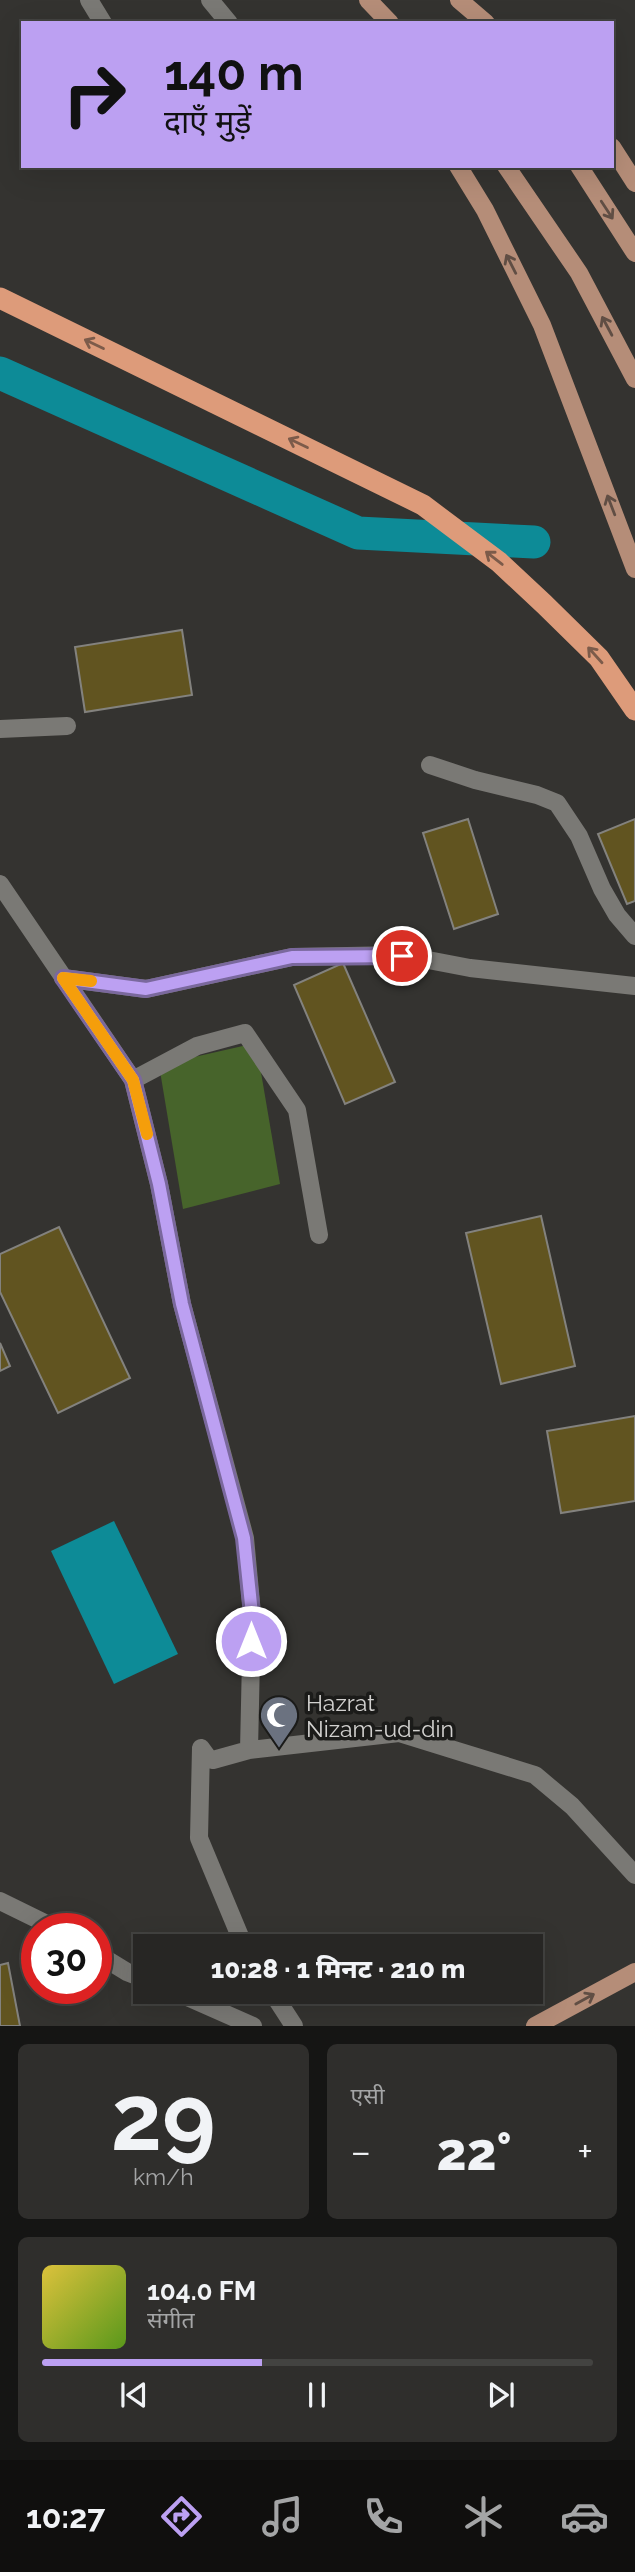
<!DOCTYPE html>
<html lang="hi">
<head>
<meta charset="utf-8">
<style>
	:root { --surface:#272624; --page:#2f2e2c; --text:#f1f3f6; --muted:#a4a5a6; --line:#434341; --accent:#bca0f2 }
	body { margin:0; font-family:Raleway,"Noto Sans Devanagari",sans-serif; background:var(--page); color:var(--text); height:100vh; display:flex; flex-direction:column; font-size:26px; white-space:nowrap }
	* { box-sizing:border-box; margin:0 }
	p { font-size:23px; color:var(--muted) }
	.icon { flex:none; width:38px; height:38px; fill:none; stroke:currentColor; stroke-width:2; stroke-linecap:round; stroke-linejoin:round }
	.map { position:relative; height:2026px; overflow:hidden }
	.side { display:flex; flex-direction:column; gap:18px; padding:18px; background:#151514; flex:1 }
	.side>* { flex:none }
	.guide { position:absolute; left:21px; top:21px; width:593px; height:147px; border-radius:0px; box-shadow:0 7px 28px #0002,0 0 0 2px var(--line); background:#bca0f2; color:#111; overflow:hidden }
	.speed { position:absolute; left:21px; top:1913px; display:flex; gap:14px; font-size:35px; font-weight:700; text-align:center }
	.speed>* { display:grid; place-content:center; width:91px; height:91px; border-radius:50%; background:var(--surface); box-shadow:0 7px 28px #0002,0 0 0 2px var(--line); line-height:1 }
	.speed .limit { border:10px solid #d22; background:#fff; color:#111 }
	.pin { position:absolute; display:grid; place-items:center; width:60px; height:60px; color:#fff; margin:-30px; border:4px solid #fff; border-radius:50%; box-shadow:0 2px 7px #0007 }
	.me { position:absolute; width:77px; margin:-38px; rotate:0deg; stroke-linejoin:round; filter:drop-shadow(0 0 5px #0008) }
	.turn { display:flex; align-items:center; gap:24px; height:147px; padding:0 28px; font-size:32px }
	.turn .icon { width:91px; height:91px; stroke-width:2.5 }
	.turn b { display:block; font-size:49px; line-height:60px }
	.big { font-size:52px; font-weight:800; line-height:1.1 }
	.side .tile { flex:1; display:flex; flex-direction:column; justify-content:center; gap:10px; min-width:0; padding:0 24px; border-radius:10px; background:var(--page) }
	.side .dial { align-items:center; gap:0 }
	.dial b { font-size:91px; line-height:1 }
	.song { display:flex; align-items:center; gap:21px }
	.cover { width:84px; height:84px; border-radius:10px; background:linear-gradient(135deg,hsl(50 70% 55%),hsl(90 70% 35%)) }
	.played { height:7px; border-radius:4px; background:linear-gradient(90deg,var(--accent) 40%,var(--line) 40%) }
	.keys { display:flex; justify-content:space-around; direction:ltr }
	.heat { display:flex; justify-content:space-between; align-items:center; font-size:38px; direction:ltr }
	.side .tiles { flex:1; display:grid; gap:18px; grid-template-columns:1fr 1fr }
	.tile:last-child { grid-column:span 2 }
	.trip { position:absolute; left:133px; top:1934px; width:410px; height:70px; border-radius:0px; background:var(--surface); box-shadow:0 7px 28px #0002,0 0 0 2px var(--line); font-weight:800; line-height:70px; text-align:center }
	.tab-bar { display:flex; height:112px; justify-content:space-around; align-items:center; background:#100f0e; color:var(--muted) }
	.tab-bar .icon { width:49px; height:49px }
	.tab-bar .selected { color:var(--accent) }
	.tab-bar b { font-size:32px; color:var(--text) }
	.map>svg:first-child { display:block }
	.green { fill:#47642b }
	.water { fill:#0d8b97 }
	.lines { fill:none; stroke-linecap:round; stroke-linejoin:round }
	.canal { stroke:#0d8b97; stroke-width:33 }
	.building { fill:#615420; stroke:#83827e; stroke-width:2 }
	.minor { stroke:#7a7975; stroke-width:18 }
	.major { stroke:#b58d78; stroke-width:18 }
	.highway { stroke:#dd9b7a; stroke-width:21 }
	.oneway { stroke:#604e44 }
	.oneway2 { stroke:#7c5b4a }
	.route-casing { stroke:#7a689d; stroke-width:18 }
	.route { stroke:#bca0f2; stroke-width:12 }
	.slow { stroke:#f59e0b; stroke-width:12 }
	.labels { text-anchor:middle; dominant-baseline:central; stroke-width:7; stroke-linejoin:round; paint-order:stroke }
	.poi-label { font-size:23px; fill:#d2d1cf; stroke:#1b1b19; text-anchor:start }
</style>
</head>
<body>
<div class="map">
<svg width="635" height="2026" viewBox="0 0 635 2026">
	<rect width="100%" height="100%" fill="#343330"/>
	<!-- green -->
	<path class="green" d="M 256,1043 L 280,1184 L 183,1209 L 159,1065 Z"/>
	<!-- water -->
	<path class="water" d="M 114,1521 L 178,1654 L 114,1684 L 51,1551 Z"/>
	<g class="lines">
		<!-- canal -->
		<path class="canal" d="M 0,373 L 358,533 L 534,542"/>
	</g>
	<!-- building -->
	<path class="building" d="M 182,630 L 192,695 L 85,712 L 75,647 Z
		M 468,819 L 498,914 L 454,929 L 423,833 Z
		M 635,819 L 635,901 L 627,904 L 598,834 Z
		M 343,963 L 395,1082 L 345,1104 L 294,985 Z
		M 541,1216 L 575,1366 L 501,1384 L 466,1233 Z
		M 59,1227 L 130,1378 L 58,1413 L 0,1292 L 0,1254 Z
		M 0,1343 L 10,1366 L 0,1371 Z
		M 635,1416 L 635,1501 L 561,1513 L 547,1431 Z
		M 8,1963 L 20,2026 L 0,2026 L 0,1965 Z"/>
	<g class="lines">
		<!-- minor -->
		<path class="minor" d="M 89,0 L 103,23
			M 210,0 L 229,23
			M 0,729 L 67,726
			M 430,765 L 475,780 L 537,795 L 557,803 L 579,836 L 602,889 L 617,915 L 635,936
			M 0,884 L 133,1080 L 159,1184 L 182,1304 L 245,1538 L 252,1613 L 249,1750
			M 63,978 L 146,989 L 292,957 L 402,955 L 470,968 L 635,986
			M 133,1080 L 197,1046 L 245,1033 L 297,1110 L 319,1235
			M 201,1748 L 209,1759 L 213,1760 L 249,1750 L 399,1733 L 535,1775 L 572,1806 L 635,1875
			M 201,1748 L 199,1838 L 244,1946
			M 0,1901 L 55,1928
			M 96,1953 L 127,1972 L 145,1979
			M 176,1992 L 253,2026
			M 272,1992 L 294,2026"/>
		<!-- major -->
		<path class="major" d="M 368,0 L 390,23
			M 459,0 L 486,23
			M 612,147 L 635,183
			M 458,166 L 485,210 L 542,325 L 635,569
			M 506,166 L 579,273 L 635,379
			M 579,166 L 635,253
			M 535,2026 L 635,1972"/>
		<!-- highway -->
		<path class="highway" d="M 0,298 L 423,505 L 499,562 L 544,604 L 599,658 L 635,710"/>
	</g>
	<!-- one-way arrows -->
	<defs><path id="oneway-shaft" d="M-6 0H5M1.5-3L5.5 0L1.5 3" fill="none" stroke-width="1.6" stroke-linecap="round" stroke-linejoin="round" transform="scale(1.75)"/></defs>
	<g class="oneway">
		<use href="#oneway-shaft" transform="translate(607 210) rotate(57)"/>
		<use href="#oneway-shaft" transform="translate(511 264) rotate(-117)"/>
		<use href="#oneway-shaft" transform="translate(607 326) rotate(-118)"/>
		<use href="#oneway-shaft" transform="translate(611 505) rotate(-111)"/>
		<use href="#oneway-shaft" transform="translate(585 1999) rotate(-29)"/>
	</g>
	<g class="oneway2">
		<use href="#oneway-shaft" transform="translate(94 344) rotate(-154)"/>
		<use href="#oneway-shaft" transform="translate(298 443) rotate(-154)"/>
		<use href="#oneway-shaft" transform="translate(494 558) rotate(-142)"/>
		<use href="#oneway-shaft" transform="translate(595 655) rotate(-132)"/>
	</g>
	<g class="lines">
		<!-- route casing -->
		<g class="route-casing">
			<path id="route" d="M 251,1641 L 252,1614 L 244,1538 L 182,1304 L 159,1184 L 133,1080 L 63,978 L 146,989 L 292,957 L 402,956"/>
		</g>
		<!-- route -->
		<use href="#route" class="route"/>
		<!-- slow -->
		<path class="slow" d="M 91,981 L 63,978 L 133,1080 L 147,1134"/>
	</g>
	<!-- icons -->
	<defs>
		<g id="mosque-pin" transform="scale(2.0125)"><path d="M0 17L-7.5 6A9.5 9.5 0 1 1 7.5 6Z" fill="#6b7280" stroke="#1b1b19"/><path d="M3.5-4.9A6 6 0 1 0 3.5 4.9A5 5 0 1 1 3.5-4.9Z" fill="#fff"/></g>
	</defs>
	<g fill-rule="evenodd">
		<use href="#mosque-pin" x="279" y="1715"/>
	</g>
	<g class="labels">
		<!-- poi labels -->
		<g class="poi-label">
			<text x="306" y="1702">Hazrat<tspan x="306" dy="26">Nizam-ud-din</tspan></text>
		</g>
	</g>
</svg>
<div class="speed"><div class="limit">30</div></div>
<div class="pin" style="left:402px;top:956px;background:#d93025"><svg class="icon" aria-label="arrive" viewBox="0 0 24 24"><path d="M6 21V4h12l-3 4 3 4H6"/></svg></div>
<svg class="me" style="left:251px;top:1641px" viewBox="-20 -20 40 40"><circle r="17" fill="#bca0f2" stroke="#fff" stroke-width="3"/><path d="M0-11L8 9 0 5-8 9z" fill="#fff"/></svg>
<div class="trip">10:28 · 1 मिनट · 210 m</div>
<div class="guide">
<div class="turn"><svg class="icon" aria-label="right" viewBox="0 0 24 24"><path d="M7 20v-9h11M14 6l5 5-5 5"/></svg><div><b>140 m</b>दाएँ मुड़ें</div></div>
</div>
</div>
<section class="side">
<div class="tiles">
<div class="tile dial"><b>29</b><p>km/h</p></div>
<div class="tile"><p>एसी</p>
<div class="heat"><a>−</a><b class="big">22°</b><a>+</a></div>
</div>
<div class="tile">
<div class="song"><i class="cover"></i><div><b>104.0 FM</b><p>संगीत</p></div></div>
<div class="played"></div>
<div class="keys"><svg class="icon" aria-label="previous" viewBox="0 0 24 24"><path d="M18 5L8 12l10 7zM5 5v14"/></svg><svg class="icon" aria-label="pause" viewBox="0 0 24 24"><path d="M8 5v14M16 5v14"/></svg><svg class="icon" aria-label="next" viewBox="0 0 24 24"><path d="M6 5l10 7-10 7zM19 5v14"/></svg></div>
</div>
</div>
</section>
<nav class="tab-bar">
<b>10:27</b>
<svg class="icon selected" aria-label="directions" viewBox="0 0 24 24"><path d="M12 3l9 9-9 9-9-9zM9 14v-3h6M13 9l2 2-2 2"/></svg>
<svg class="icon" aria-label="music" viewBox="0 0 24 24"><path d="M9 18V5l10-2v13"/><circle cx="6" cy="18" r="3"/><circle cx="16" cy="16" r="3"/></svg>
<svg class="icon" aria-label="phone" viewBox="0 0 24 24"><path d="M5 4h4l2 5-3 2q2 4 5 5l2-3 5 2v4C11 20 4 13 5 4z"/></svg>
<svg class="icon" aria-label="climate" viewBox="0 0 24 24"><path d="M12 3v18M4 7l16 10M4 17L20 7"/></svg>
<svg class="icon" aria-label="car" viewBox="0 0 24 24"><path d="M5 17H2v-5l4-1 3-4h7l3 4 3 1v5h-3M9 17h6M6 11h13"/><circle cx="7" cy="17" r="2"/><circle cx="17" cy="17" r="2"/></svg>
</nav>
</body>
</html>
